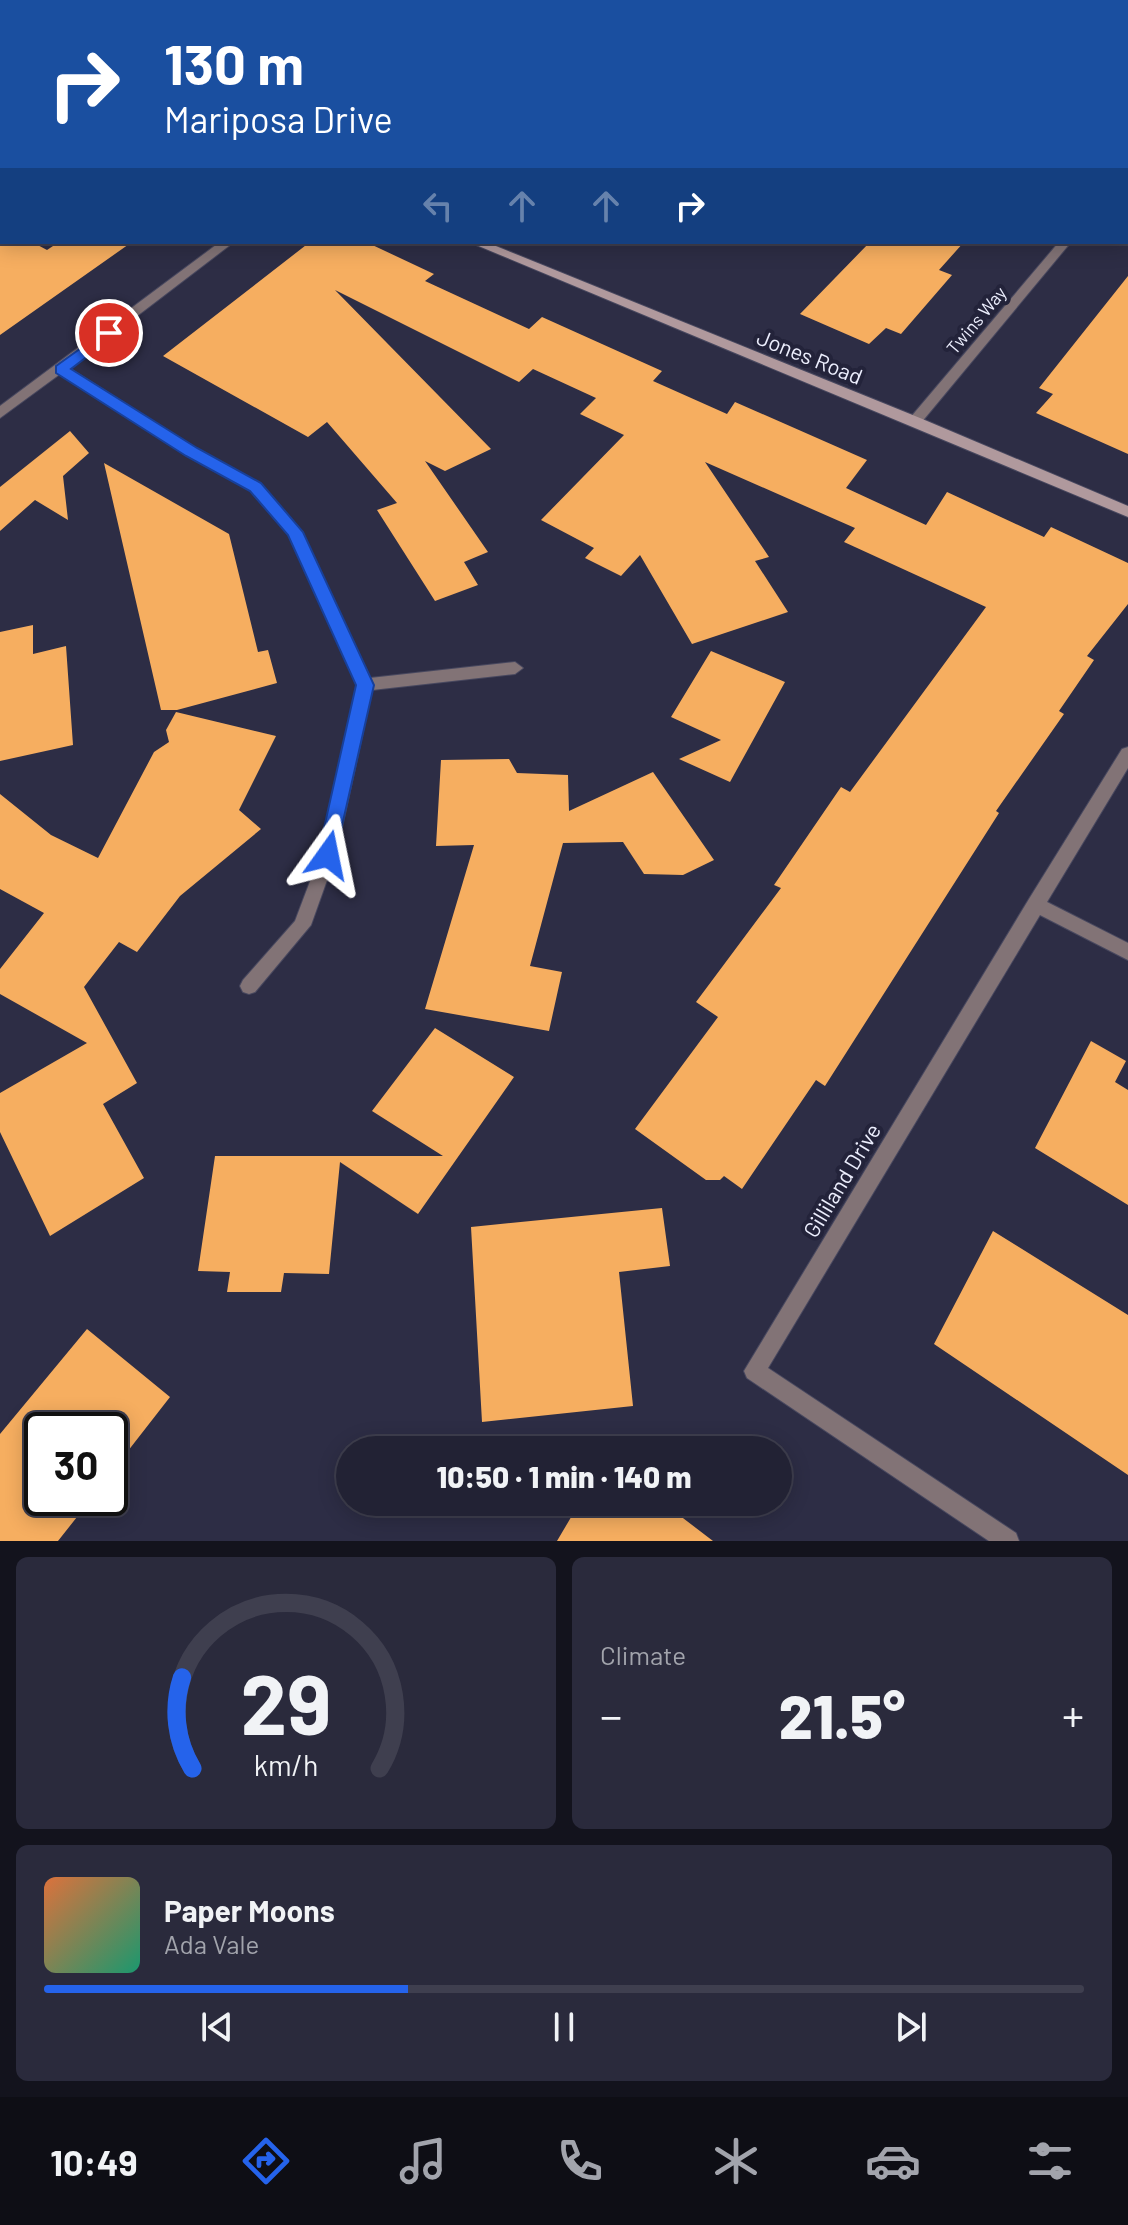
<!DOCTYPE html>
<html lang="en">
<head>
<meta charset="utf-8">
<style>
	:root { --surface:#222234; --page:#2a2a3c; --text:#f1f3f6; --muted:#a2a4ac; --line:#3f3f4f; --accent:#2563eb }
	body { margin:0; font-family:Barlow,sans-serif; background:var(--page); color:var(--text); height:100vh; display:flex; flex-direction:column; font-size:30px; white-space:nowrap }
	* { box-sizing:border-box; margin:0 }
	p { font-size:26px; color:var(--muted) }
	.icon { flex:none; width:44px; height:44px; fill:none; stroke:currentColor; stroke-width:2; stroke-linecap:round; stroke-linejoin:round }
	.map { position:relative; height:1541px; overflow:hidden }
	.panel { display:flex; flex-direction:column; gap:16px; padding:16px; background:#13131d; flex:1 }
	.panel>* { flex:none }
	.top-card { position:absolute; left:0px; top:0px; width:1128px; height:244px; box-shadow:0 4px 20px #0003,0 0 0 2px var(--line); background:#1a4fa0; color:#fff; overflow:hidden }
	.speed { position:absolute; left:24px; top:1412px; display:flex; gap:16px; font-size:40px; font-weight:700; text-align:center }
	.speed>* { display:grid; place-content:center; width:104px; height:104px; border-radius:50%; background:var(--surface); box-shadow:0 4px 20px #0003,0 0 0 2px var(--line); line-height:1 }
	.speed .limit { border:4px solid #111; border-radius:12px; background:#fff; color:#111 }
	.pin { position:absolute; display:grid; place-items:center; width:68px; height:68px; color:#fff; margin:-34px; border:4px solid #fff; border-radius:50%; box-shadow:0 2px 8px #0007 }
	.me { position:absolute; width:88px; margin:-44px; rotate:12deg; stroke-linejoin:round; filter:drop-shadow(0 0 6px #0008) }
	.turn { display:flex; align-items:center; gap:28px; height:168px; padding:0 32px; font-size:36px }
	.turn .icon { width:104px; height:104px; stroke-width:2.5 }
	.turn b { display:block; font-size:56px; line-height:68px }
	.lanes { display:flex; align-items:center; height:76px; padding:0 32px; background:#0003; justify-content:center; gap:40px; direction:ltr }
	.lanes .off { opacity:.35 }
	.big { font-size:60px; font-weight:800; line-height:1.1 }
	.panel .card { flex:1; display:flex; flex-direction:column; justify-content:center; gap:12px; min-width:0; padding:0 28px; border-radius:12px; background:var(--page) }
	.panel .dial { align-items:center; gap:0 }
	.dial svg { height:208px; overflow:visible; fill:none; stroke:var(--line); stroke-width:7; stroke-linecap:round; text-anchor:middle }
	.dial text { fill:var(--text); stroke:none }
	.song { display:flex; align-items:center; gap:24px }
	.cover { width:96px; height:96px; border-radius:12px; background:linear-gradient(135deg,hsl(20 70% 55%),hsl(160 70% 35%)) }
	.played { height:8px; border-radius:4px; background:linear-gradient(90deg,var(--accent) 35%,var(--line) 35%) }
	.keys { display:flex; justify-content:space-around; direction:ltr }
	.heat { display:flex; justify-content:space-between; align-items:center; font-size:44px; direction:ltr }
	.panel .tiles { flex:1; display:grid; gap:16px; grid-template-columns:1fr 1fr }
	.card:last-child { grid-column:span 2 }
	.trip { position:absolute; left:336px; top:1436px; width:456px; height:80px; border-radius:40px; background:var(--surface); box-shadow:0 4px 20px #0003,0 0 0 2px var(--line); font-weight:800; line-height:80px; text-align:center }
	.tab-bar { display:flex; height:128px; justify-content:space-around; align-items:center; background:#0e0e15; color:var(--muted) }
	.tab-bar .icon { width:56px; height:56px }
	.tab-bar .on { color:var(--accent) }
	.tab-bar b { font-size:36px; color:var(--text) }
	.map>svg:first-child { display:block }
	.building { fill:#f6ae60 }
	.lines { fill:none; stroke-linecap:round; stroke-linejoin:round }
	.street-casing { stroke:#48485f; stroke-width:2 }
	.secondary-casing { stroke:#48485f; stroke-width:2 }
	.street { fill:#827376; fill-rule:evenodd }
	.secondary { fill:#b0999d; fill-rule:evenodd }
	.route { fill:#2563eb; stroke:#184099; stroke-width:2 }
	.labels { text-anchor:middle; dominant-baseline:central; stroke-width:8; stroke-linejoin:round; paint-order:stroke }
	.far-street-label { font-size:18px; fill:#eceefd; stroke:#23233a }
	.street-label { font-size:22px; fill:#eceefd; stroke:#23233a }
</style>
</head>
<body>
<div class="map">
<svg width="1128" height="1541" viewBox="0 0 1128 1541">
	<rect width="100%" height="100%" fill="#2d2d45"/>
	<!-- building -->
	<path class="building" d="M 0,242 L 32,242 L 47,250 L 59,242 L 132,242 L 0,335 Z
		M 310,242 L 366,242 L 434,274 L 425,281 L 529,329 L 542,317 L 662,371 L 653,381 L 727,414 L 735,402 L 867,460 L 846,488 L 926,525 L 947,492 L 1044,537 L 1051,527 L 1128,563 L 1128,604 L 1087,656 L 1094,660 L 1059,711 L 1064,714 L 996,811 L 999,813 L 825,1086 L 816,1080 L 742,1189 L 724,1176 L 720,1180 L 706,1180 L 635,1129 L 718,1017 L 696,1002 L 781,888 L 774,885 L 841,787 L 850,792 L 986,607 L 844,542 L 855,528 L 705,462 L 769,557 L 755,561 L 788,612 L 692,644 L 640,555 L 621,576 L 585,558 L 594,548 L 541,520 L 624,435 L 580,414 L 596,398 L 533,369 L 519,382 L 335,290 L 491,449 L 445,471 L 425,461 L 488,552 L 464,562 L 478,585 L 435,601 L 377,510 L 397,503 L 327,422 L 308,437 L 163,356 Z
		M 870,242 L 964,242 L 939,270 L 952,275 L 901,334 L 886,328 L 869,344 L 800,314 Z
		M 1128,276 L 1128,454 L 1036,413 L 1053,394 L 1039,388 Z
		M 70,431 L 89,453 L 63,476 L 68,520 L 35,500 L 0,531 L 0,487 Z
		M 104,463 L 229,534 L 258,652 L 268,650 L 277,683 L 177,710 L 161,710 Z
		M 33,625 L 33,654 L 66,646 L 73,745 L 0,761 L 0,632 Z
		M 711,651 L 785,682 L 730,782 L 679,759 L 721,740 L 671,717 Z
		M 176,712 L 276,736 L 239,810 L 261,829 L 180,896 L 137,952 L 119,942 L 84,987 L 137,1083 L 103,1104 L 144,1178 L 50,1236 L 0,1132 L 0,1093 L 87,1043 L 0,994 L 0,969 L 44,913 L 0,889 L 0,794 L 51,835 L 98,858 L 154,752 L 169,742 L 166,730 Z
		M 509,759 L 517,773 L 568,775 L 569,811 L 653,772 L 714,860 L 683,875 L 644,874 L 623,842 L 563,843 L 530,966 L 562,972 L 549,1031 L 425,1009 L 474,845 L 436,846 L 441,760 Z
		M 435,1028 L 514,1077 L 418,1214 L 340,1162 L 329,1274 L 284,1273 L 281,1292 L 227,1292 L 230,1272 L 198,1271 L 215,1156 L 443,1156 L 372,1111 Z
		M 1091,1041 L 1126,1061 L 1115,1082 L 1128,1090 L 1128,1205 L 1035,1148 Z
		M 662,1208 L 670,1266 L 619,1272 L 633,1406 L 482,1422 L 471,1227 Z
		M 993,1231 L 1128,1315 L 1128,1475 L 934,1344 Z
		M 87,1329 L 170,1397 L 110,1474 L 110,1430 L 42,1430 L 42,1498 L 92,1498 L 58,1541 L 0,1541 L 0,1434 Z
		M 580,1502 L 662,1502 L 713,1541 L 557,1541 Z"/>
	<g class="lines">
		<!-- street casing -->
		<g class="street-casing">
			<path id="street" d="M 144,0 L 156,0 L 143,2 Z
				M 543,0 L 555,0 L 542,2 Z
				M 1108,0 L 1123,0 L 1124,2 L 1109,2 Z
				M 0,87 L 2,87 L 0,94 Z
				M 220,242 L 234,242 L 69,368 L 197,449 L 260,484 L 302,532 L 370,678 L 515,662 L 523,668 L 515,674 L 372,690 L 336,855 L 311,925 L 255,992 L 249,994 L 243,992 L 240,986 L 243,980 L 295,921 L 320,855 L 357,685 L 289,535 L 250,490 L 187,455 L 60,374 L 0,418 L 0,406 Z
				M 1059,242 L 1071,242 L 920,424 L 910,424 L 910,418 Z
				M 1128,747 L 1128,768 L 1047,902 L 1128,943 L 1128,960 L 1040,915 L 768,1368 L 1016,1533 L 1019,1541 L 989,1541 L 747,1378 L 744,1371 L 1029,899 L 1122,749 Z"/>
		</g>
		<!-- secondary casing -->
		<g class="secondary-casing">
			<path id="secondary" d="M 0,36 L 2,36 L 2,43 L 0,43 Z
				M 469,242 L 486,242 L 920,418 L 1128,506 L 1128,517 Z"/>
		</g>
		<!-- street -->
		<use href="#street" class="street"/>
		<!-- secondary -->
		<use href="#secondary" class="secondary"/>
	</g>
	<!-- route -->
	<path class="route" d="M 109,328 L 116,333 L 114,336 L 71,369 L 197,448 L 261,483 L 303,532 L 374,685 L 334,861 L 321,861 L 318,855 L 356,685 L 288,535 L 250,491 L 186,456 L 56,373 L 56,366 Z"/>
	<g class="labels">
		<!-- far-street labels -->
		<g class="far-street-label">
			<text transform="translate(976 320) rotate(-50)">Twins Way</text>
		</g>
		<!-- street labels -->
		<g class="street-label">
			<text transform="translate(810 356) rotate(22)">Jones Road</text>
			<text transform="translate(841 1180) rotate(-59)">Gilliland Drive</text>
		</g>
	</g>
</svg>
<div class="speed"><div class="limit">30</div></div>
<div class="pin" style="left:109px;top:333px;background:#d93025"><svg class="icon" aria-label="arrive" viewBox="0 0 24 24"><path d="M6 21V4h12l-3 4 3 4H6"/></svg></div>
<svg class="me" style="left:328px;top:855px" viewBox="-20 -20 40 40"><path d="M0-17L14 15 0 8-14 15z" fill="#2563eb" stroke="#fff" stroke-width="4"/></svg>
<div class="trip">10:50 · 1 min · 140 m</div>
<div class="top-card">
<div class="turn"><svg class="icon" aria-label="right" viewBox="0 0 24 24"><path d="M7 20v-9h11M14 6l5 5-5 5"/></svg><div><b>130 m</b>Mariposa Drive</div></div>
<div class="lanes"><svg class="icon off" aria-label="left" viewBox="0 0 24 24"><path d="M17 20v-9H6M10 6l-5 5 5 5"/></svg><svg class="icon off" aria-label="ahead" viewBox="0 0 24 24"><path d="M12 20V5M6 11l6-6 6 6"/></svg><svg class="icon off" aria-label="ahead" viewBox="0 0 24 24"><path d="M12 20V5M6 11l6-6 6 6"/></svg><svg class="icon" aria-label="right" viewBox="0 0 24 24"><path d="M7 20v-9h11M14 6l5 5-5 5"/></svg></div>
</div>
</div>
<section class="panel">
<div class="tiles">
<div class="card dial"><svg viewBox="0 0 100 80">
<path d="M14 69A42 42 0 1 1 86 69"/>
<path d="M14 69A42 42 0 0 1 10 34" stroke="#2563eb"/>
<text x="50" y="56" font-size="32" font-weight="700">29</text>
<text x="50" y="72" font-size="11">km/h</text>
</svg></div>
<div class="card"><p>Climate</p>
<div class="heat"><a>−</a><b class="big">21.5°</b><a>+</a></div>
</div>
<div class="card">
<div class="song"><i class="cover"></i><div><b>Paper Moons</b><p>Ada Vale</p></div></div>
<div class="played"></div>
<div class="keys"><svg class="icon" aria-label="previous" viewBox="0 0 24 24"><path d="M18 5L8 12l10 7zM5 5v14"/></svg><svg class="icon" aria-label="pause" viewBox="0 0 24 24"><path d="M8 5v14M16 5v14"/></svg><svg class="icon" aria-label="next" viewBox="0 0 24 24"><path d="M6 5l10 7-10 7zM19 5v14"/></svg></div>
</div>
</div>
</section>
<nav class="tab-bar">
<b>10:49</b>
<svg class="icon on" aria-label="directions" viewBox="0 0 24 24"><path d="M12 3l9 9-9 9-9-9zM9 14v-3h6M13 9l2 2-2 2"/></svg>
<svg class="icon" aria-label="music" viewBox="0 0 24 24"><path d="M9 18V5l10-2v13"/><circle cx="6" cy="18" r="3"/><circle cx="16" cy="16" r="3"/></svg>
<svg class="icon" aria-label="phone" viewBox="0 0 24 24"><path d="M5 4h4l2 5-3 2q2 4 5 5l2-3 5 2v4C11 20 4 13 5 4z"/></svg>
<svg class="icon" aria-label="climate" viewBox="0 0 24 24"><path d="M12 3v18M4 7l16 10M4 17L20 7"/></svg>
<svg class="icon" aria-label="car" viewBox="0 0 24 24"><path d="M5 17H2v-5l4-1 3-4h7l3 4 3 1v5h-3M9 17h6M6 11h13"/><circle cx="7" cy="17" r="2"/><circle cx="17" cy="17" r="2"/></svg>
<svg class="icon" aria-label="filters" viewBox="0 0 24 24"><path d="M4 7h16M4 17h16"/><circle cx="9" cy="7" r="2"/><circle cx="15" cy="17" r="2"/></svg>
</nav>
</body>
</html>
